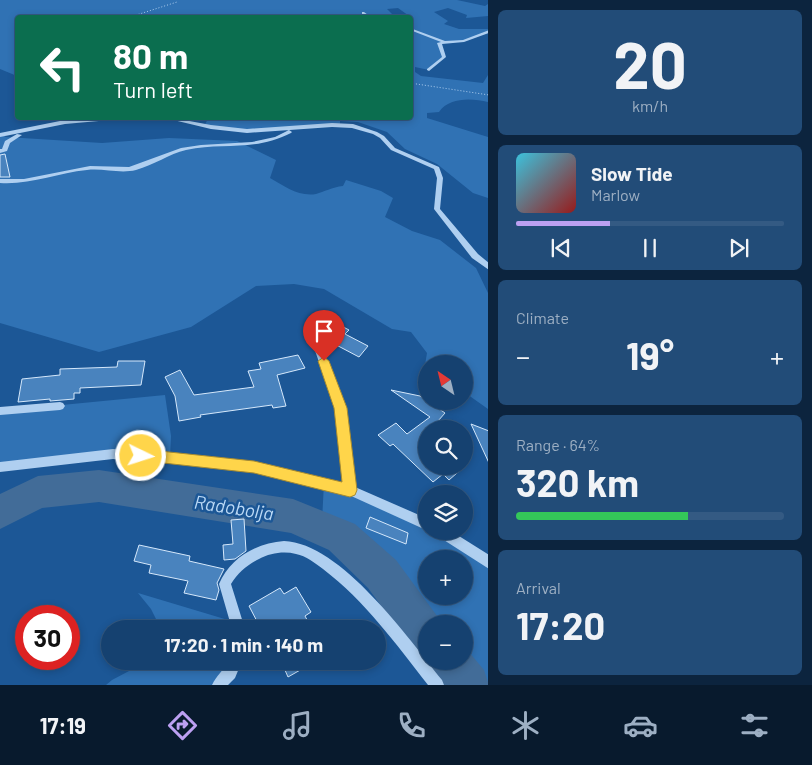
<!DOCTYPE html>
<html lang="en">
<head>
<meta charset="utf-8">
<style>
	:root { --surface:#154170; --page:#224c78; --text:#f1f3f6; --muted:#9dafc3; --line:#345a83; --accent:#bca0f2 }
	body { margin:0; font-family:Barlow,sans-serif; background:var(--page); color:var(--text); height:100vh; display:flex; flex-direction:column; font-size:19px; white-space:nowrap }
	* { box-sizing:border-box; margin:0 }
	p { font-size:16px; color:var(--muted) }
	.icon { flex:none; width:28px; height:28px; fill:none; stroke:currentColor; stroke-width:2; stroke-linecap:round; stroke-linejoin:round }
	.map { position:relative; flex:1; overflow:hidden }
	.details { display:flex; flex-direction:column; gap:10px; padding:10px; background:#0c243e; width:324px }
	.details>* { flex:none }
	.hud { position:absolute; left:15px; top:15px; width:398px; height:105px; border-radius:5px; box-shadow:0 2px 8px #0003,0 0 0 1px var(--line); background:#0b6e4f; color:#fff; overflow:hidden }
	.needle { width:32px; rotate:325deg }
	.tools { position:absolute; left:418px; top:355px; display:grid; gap:10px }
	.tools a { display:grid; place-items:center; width:55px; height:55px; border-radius:50%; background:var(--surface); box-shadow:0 2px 8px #0003,0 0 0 1px var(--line); font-size:25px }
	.speed { position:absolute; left:15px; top:605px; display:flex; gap:10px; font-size:25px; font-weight:700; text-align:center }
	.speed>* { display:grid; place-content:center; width:65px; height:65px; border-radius:50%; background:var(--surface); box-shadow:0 2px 8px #0003,0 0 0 1px var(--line); line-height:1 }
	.speed .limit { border:8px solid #d22; background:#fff; color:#111 }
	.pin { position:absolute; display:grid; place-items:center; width:42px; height:42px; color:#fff; margin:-51px -21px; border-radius:50% 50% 50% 0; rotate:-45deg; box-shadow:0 0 5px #0007 }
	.pin .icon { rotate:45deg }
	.me { position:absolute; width:55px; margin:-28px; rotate:94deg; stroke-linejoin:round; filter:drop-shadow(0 0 4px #0008) }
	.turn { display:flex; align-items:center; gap:18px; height:105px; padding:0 15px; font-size:22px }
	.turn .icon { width:65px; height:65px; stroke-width:2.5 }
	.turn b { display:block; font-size:35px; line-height:42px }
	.big { font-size:38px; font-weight:700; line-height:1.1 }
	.details .card { flex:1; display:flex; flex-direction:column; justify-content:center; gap:8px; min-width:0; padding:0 18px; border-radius:8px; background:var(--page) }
	.details .dial { align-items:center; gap:0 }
	.dial b { font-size:65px; line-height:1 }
	.song { display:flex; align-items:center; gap:15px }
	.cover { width:60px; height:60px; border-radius:8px; background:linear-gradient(135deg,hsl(190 70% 55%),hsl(0 70% 35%)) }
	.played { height:5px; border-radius:2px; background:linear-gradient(90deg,var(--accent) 35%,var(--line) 35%) }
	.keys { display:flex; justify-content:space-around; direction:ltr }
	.heat { display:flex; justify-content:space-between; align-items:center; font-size:28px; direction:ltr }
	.charge { height:8px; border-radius:4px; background:linear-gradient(90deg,#34c759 64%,var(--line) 0) }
	.trip { position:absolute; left:101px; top:620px; width:285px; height:50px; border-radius:25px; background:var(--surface); box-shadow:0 2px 8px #0003,0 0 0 1px var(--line); font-weight:700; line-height:50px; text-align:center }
	.menu { display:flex; height:80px; justify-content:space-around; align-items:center; background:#081a2d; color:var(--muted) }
	.menu .icon { width:35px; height:35px }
	.menu .on { color:var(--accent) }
	.menu b { font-size:22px; color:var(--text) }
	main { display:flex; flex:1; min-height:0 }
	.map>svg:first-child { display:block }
	.green { fill:#3072b4; fill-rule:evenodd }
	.water { fill:#426c98; stroke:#a2cbf1 }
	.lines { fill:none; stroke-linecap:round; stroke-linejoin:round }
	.river { fill:#426c98; fill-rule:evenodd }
	.building { fill:#4983be; stroke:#d5e8fb }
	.path { stroke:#afcff0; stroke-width:1; stroke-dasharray:1 2; stroke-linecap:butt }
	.minor { fill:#afcff0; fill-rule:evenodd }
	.route { fill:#ffd54a; stroke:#a68a30 }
	.labels { text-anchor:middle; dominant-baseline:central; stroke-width:5; stroke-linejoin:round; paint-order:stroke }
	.near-water-label { font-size:19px; font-style:italic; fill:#bbd9f6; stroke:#1c5796 }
</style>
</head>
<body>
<main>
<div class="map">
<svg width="489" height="685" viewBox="0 0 489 685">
	<rect width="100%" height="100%" fill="#1c5796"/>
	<!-- green -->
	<path class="green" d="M 0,0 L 457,0 L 485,6 L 488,4 L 488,16 L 466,18 L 467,15 L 448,8 L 434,12 L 448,21 L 444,24 L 459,29 L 488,29 L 488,31 L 464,41 L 441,42 L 444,57 L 429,70 L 415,67 L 415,72 L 421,76 L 483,83 L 488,75 L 488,102 C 472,98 449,97 439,112 L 427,113 L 427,118 L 488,137 L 488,198 L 473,193 L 437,164 L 405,149 L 387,132 L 358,122 L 340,121 L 340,125 L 259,131 L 204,126 L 208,119 L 204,118 L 410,118 L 410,19 L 412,18 L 398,8 L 387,9 L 395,17 L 388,18 L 18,18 L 17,76 L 0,69 Z
		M 0,134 L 6,137 L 102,143 L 169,138 L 237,141 L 276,160 L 270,178 C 284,186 299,197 316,194 C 324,192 332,187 343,186 L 346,180 L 381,191 L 393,198 L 385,217 L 412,231 L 440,240 L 476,268 L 488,293 L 488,409 L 464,392 L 464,364 L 426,364 L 426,366 L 425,365 L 427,353 L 411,332 L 392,329 L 324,289 L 294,284 L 256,286 L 191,327 L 99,352 L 0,323 Z
		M 165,395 L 171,436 L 170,458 L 113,454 L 0,467 L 0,411 Z
		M 324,483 L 392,507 L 426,524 L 426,531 L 440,531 L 488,563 L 488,685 L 464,658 L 464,624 L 435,624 C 408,591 363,532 322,521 ZM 426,559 L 464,559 L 464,596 L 426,596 Z
		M 138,593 L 238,623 L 239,629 L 161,629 L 151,609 Z
		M 148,661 L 235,661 L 219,685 L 106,685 L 112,680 Z"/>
	<!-- water -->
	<path class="water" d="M 464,658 L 488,685 L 455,685 L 448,678 L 459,661 L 464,661 Z"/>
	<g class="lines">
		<!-- river -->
		<path class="river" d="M 99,470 L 293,499 L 355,524 L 396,560 L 443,624 L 426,624 L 426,653 L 411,647 L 368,588 L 329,550 L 291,533 L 99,502 L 42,508 L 0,529 L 0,494 L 38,476 Z
			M 464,646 L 484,670 L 489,685 L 441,685 L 434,676 L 428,661 L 464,661 Z"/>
	</g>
	<!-- building -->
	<path class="building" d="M 5,154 L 10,177 L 0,177 L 0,155 Z
		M 332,321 L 349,330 L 345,334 L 368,346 L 359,357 L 308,330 L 324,328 Z
		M 298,355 L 305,368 L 277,375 L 286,406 L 273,408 L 272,405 L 200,415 L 201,417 L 179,421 L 175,396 L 165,377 L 180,370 L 194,395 L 254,387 L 248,371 L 261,369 L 259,363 Z
		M 118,361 L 145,361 L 141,385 L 80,388 L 80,393 L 74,393 L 74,399 L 50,401 L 50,399 L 18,402 L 22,379 L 60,375 L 60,369 L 117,367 Z
		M 391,390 L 420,396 L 445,413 L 431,429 L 426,429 L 423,436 L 426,439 L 426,466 L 465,466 L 449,480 L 443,474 L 433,482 L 393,444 L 390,446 L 378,435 L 396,423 L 407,434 L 430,417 Z
		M 471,424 L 489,431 L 489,463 Z
		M 370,517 L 408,533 L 406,544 L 366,528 Z
		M 244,519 L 246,551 L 235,559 L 224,560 L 223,545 L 233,544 L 231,520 Z
		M 139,545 L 190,556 L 189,561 L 224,569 L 217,583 L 219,590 L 216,600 L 184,593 L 188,581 L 149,573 L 151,565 L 134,561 Z
		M 296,587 L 311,612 L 305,616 L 312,629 L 261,629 L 249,606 L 280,588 L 284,594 Z
		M 281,661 L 316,661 L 288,677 Z"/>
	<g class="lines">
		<!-- path -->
		<path class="path" d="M 127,18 L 177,2
			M 151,18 L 164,18
			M 410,83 L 489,95"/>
		<!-- minor -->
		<path class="minor" d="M 362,12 L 364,12 L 372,18 L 367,18 L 362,14 Z
			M 410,28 L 445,41 L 463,40 L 489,30 L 489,33 L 464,42 L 442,44 L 446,57 L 429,71 L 427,70 L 427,69 L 442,57 L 437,43 L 441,42 L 410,30 Z
			M 97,118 L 113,118 L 110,120 L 65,124 L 0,137 L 0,133 L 65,120 Z
			M 165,118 L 173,118 L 211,125 L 247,129 L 332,123 L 353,124 L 377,132 L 384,136 L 395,148 L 439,167 L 443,178 L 440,209 L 478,254 L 489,263 L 489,270 L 472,258 L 434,209 L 437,178 L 434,169 L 391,150 L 380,138 L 373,134 L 352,128 L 332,127 L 247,133 L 211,129 Z
			M 289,130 L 292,132 L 291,133 C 254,152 224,142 186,150 C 169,154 154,165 136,170 C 120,174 103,168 87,170 C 57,173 30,185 0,183 L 0,179 L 24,179 L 90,166 L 129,167 L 181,148 L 201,145 L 252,142 L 275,137 Z
			M 17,134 L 22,135 L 10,143 L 7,151 L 0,153 L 0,149 L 2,149 L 5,141 Z
			M 317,342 L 321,345 L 345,407 L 355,487 L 426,518 L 426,530 L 349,495 L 254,472 L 206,466 L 113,459 L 0,472 L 0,462 L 113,449 L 206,456 L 254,462 L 344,483 L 335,407 L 313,345 Z
			M 60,402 L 63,403 L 65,406 L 63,409 L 60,410 L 0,415 L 0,407 Z
			M 434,531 L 451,531 L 489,555 L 489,569 L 436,535 Z
			M 284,541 C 341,543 409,639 442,680 L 444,685 L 428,685 C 396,644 365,601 323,569 C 315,563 306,556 296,554 C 284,551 270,553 259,559 C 247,565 238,573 231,584 L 245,629 L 232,629 L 219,584 C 230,558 256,543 284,541 Z
			M 228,661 L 242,661 L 235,678 L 228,685 L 212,685 C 216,676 224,670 228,661 Z"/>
	</g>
	<!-- route -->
	<path class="route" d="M 324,357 L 329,361 L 347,408 L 357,490 L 355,495 L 350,497 L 254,473 L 136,460 L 134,456 L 136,451 L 141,449 L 254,461 L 342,482 L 334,408 L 318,361 Z"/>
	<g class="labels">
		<!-- near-water labels -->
		<g class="near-water-label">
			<text transform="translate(234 507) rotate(9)">Radobolja</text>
		</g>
	</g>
</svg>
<div class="tools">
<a><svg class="needle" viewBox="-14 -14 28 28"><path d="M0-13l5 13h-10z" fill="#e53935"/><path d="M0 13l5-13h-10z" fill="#9dafc3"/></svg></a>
<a><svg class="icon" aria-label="search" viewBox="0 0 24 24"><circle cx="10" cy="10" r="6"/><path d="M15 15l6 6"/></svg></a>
<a><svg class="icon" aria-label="layers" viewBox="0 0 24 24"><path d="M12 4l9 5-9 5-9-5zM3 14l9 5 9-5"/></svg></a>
<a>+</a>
<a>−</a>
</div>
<div class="speed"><div class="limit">30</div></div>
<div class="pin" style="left:324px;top:361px;background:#d93025"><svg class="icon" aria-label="arrive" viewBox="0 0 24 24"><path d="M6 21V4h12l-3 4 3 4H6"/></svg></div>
<svg class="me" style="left:141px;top:456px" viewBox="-20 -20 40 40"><circle r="17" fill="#ffd54a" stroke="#fff" stroke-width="3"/><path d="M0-11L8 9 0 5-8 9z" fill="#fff"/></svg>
<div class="trip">17:20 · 1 min · 140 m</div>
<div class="hud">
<div class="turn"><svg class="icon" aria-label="left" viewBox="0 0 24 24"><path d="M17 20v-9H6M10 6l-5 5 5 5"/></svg><div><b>80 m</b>Turn left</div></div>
</div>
</div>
<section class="details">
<div class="card dial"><b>20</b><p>km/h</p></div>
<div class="card">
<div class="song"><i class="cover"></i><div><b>Slow Tide</b><p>Marlow</p></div></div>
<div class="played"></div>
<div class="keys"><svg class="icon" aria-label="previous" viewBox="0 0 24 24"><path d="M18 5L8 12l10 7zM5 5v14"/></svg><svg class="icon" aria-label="pause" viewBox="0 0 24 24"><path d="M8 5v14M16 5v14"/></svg><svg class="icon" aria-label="next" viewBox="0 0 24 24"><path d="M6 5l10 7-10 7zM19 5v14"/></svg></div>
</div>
<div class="card"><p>Climate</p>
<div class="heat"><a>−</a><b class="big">19°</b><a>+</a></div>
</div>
<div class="card"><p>Range · 64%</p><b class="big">320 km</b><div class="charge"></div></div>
<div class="card"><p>Arrival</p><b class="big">17:20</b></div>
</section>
</main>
<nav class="menu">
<b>17:19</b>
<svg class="icon on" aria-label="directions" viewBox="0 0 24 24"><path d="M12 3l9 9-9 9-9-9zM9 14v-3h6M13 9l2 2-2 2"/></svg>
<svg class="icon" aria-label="music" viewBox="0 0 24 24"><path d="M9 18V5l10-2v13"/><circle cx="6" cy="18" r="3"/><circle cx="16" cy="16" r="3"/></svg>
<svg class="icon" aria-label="phone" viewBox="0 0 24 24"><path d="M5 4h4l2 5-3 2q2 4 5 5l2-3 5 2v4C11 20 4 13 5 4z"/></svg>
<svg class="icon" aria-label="climate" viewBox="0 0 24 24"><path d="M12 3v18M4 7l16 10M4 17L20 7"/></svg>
<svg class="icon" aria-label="car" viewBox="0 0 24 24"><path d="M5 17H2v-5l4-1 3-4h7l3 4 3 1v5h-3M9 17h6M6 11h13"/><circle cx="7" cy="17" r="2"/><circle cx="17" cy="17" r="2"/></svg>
<svg class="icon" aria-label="filters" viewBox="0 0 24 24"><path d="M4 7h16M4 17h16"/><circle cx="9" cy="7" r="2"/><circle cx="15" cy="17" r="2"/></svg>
</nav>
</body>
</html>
